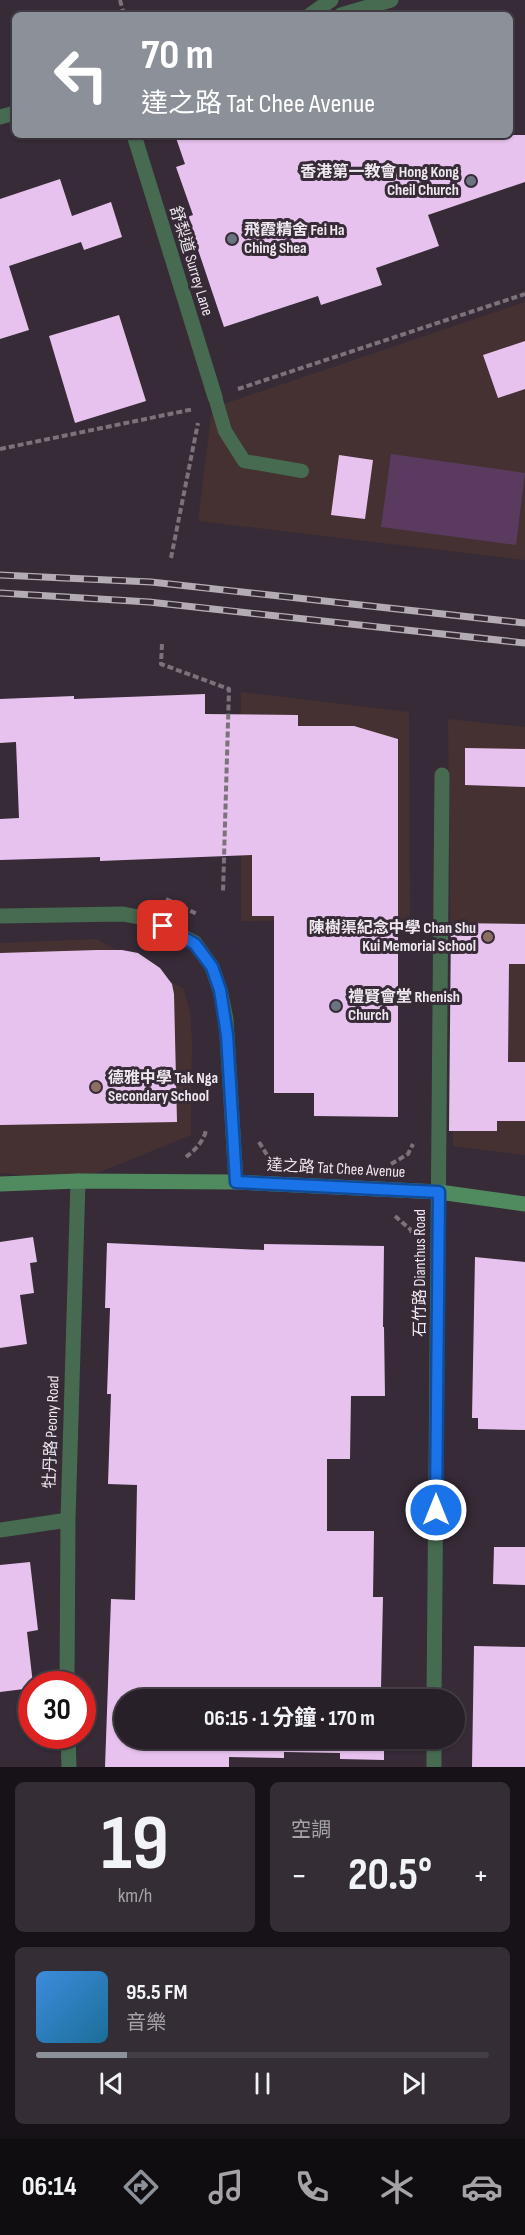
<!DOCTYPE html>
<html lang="zh-TW">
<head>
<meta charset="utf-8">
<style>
	:root { --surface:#282029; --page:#342d35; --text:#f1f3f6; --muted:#a5a3a8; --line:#443e46; --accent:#8c9099 }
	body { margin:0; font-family:"Sofia Sans Condensed","Noto Sans TC",sans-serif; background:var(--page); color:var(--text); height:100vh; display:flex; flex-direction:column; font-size:22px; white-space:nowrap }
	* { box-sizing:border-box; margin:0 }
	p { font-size:20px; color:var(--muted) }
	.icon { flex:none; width:33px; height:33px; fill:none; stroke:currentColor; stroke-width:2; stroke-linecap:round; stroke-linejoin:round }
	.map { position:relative; height:1767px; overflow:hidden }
	.sheet { display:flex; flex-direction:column; gap:15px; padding:15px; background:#161217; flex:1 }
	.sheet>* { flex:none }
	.banner { position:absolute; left:12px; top:12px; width:501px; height:126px; border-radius:9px; box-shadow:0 2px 4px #0004,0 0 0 2px var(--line); background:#8c9099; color:#fff; overflow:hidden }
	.speed { position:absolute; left:18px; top:1671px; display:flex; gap:12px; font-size:30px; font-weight:700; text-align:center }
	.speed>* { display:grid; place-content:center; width:78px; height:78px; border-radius:50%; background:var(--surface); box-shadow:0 2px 4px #0004,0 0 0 2px var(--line); line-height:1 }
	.speed .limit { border:9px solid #d22; background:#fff; color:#111 }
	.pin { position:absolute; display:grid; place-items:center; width:51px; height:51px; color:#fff; margin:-26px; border-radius:12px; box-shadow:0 3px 9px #0006 }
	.me { position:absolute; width:66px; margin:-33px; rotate:0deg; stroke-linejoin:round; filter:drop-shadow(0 0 4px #0008) }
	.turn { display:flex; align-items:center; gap:21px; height:126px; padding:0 30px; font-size:27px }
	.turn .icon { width:78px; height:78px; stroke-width:2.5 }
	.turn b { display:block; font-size:42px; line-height:51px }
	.big { font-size:45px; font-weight:700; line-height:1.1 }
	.sheet .tile { flex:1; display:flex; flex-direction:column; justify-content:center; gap:9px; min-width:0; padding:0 21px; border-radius:9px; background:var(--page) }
	.sheet .dial { align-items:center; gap:0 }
	.dial b { font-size:78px; line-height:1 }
	.song { display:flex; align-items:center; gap:18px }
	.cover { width:72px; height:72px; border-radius:9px; background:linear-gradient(135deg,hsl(210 70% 55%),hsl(200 70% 35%)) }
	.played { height:6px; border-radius:3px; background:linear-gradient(90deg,var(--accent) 20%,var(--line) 20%) }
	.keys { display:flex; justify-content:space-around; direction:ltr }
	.heat { display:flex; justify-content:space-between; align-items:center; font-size:33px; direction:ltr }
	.sheet .tiles { flex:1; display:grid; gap:15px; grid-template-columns:1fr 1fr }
	.tile:last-child { grid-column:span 2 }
	.trip { position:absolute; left:114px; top:1689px; width:351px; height:60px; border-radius:30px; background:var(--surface); box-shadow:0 2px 4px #0004,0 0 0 2px var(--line); font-weight:700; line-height:60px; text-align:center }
	.tabs { display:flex; height:96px; justify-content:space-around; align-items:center; background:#100d10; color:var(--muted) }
	.tabs .icon { width:42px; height:42px }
	.tabs .current { color:var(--accent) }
	.tabs b { font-size:27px; color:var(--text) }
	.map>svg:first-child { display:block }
	.education { fill:#453131 }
	.green { fill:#5a3b5f }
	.building { fill:#e8c2ee }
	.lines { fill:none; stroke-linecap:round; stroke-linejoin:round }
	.path { stroke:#7b727c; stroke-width:4; stroke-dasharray:6 3; stroke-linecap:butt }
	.lane { stroke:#476b50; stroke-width:14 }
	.street { stroke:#476b50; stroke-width:15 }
	.secondary { stroke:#508b60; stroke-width:15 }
	.rail-casing { stroke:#b4acb5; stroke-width:7 }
	.rail { stroke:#362b37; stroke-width:4.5; stroke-dasharray:14; stroke-linecap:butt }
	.route-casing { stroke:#114b97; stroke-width:15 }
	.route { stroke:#1a73e8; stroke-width:10 }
	.worship-dot { fill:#6b7280; stroke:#362b37; stroke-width:2 }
	.education-dot { fill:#8d6e63; stroke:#362b37; stroke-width:2 }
	.labels { text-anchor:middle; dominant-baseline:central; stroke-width:6; stroke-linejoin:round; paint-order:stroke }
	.poi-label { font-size:16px; font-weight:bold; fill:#efe8f0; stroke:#362b37; text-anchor:start }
	.street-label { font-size:16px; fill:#efe8f0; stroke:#362b37 }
</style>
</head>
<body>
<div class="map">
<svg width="525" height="1767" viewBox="0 0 525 1767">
	<rect width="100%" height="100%" fill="#362b37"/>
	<!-- education -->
	<path class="education" d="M 525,302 L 525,560 L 198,521 L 212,408 Z
		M 241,692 L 409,712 L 410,920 L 241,921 Z
		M 448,719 L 525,727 L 525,1155 L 453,1146 Z
		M 97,939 L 184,989 L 190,1013 L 192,1039 L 191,1135 L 78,1181 L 0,1173 L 0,943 Z"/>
	<!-- green -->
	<path class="green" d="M 391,454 L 525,473 L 516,545 L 381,527 Z"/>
	<!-- building -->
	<path class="building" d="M 175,135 L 525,135 L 525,182 L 428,215 L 439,246 L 376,268 L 382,285 L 321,305 L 318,296 L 224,327 L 187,217 L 193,215 L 176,167 L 185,164 Z
		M 60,179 L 72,216 L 111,202 L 122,237 L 84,250 L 81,242 L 9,266 L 29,330 L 0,339 L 0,199 Z
		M 119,315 L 146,401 L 75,423 L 49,336 Z
		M 525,341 L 525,389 L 498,398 L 483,355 Z
		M 339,455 L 373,460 L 365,519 L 331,515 Z
		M 205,694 L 205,714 L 298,715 L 298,726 L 354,726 L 398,739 L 398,1117 L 314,1116 L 314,1093 L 274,1093 L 274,916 L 252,916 L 252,855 L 100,861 L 100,857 L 0,860 L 0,819 L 19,818 L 16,742 L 0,743 L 0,699 L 74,696 L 74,699 Z
		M 465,748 L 525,749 L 525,787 L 465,785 Z
		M 451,923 L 525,924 L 525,964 L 509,964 L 508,1062 L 525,1062 L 525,1121 L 497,1121 L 497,1131 L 449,1131 Z
		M 97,950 L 122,950 L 138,953 L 160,968 L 172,984 L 174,994 L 177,1122 L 0,1125 L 0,953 Z
		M 33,1237 L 37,1262 L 30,1263 L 34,1293 L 20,1295 L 27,1344 L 0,1348 L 0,1242 Z
		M 107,1243 L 264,1250 L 264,1244 L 384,1246 L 383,1327 L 384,1327 L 385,1396 L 351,1396 L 350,1459 L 327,1459 L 327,1531 L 374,1531 L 373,1597 L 383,1597 L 381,1688 L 384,1688 L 384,1700 L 124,1700 L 124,1738 L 384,1738 L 384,1760 L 340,1759 L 340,1753 L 284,1752 L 284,1758 L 229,1757 L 229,1767 L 105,1767 L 111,1599 L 135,1600 L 137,1485 L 108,1484 L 111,1394 L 107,1394 L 110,1308 L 105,1308 Z
		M 475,1257 L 525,1262 L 525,1430 L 478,1429 L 478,1418 L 472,1418 Z
		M 494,1547 L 525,1547 L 525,1585 L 493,1584 Z
		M 30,1562 L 38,1630 L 27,1632 L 33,1684 L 32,1684 L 32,1688 L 0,1692 L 0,1565 Z
		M 474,1646 L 525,1647 L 525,1767 L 472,1767 Z"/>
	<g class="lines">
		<!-- path -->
		<path class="path" d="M 120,0 L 124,15
			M 238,389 L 525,294
			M 0,449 L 194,409
			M 171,558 L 198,423
			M 162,644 L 161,664 L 229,689 L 223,892
			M 166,899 L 197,914
			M 259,1142 L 267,1155 L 274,1159
			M 186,1157 C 195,1150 204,1141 206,1130
			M 391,1164 L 408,1154 L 413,1144
			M 395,1216 L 411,1230 L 412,1234
			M 84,1718 L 84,1701"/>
		<!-- lane -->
		<path class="lane" d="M 215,397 L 225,431 L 244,461 L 302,471"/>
		<!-- street -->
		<path class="street" d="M 310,15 L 331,0
			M 341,15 L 391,0
			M 0,117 L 15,113
			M 134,135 L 215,397
			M 0,916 L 123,914 L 149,919 L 195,943 L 212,967 L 220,990 L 226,1019 L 236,1182
			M 0,1530 L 68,1520
			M 67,1684 L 68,1520 L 78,1181
			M 434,1700 L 442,775
			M 68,1736 L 69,1767
			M 434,1767 L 434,1738"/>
		<!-- secondary -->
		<path class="secondary" d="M 0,1184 L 78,1181 L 236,1182 L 439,1192 L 525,1204"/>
		<!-- rail casing -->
		<g class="rail-casing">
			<path id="rail" d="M 0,575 L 151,582 L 525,623
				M 0,593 L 149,602 L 525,643"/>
		</g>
		<!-- rail -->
		<use href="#rail" class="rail"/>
	</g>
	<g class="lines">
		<!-- route casing -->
		<g class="route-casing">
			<path id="route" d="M 163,926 L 195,944 L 212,967 L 220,990 L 227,1035 L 236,1182 L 439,1192 L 436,1510"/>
		</g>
		<!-- route -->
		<use href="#route" class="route"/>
	</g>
	<!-- markers -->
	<g class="worship-dot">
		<circle cx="471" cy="181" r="6"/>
		<circle cx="232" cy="239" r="6"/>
		<circle cx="336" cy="1006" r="6"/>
	</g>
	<g class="education-dot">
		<circle cx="488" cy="937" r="6"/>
		<circle cx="96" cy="1087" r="6"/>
	</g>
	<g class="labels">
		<!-- poi labels -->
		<g class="poi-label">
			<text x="459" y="172" text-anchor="end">香港第一教會 Hong Kong<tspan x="459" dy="18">Cheil Church</tspan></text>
			<text x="244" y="230">飛霞精舍 Fei Ha<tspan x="244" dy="18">Ching Shea</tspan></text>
			<text x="476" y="928" text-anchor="end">陳樹渠紀念中學 Chan Shu<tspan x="476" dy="18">Kui Memorial School</tspan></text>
			<text x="348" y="997">禮賢會堂 Rhenish<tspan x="348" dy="18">Church</tspan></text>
			<text x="108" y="1078">德雅中學 Tak Nga<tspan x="108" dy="18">Secondary School</tspan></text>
		</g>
		<!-- street labels -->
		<g class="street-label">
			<text transform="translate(191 261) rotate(73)">舒梨道 Surrey Lane</text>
			<text transform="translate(336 1169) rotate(3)">達之路 Tat Chee Avenue</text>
			<text transform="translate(420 1273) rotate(-90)">石竹路 Dianthus Road</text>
			<text transform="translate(52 1432) rotate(-88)">牡丹路 Peony Road</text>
		</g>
	</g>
</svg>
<div class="speed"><div class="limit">30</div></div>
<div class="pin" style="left:163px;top:926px;background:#d93025"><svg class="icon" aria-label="arrive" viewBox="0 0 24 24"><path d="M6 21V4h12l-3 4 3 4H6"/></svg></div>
<svg class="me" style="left:436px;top:1510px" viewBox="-20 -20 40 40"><circle r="17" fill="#1a73e8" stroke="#fff" stroke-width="3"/><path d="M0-11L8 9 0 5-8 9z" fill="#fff"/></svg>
<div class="trip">06:15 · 1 分鐘 · 170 m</div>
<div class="banner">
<div class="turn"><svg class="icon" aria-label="left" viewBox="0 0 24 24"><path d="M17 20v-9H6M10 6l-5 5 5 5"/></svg><div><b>70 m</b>達之路 Tat Chee Avenue</div></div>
</div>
</div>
<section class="sheet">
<div class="tiles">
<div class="tile dial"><b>19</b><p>km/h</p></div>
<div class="tile"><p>空調</p>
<div class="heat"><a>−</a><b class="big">20.5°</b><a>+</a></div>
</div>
<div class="tile">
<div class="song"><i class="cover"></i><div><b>95.5 FM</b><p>音樂</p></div></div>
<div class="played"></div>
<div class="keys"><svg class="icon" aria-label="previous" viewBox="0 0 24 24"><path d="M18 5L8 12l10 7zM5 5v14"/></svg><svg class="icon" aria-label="pause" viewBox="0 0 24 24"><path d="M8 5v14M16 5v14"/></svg><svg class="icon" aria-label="next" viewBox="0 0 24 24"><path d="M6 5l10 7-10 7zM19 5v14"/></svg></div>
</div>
</div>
</section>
<nav class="tabs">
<b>06:14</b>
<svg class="icon current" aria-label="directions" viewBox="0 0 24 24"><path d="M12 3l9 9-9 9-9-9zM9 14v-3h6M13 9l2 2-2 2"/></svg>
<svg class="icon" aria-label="music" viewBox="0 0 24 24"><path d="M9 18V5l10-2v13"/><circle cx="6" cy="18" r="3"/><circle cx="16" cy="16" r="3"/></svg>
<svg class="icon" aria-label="phone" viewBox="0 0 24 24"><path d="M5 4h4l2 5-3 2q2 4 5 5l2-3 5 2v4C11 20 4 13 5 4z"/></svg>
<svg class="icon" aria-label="climate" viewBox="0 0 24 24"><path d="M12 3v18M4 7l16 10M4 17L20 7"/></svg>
<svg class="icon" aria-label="car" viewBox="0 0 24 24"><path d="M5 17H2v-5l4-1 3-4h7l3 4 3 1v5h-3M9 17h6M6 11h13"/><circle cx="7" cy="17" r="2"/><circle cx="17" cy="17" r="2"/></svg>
</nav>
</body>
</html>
